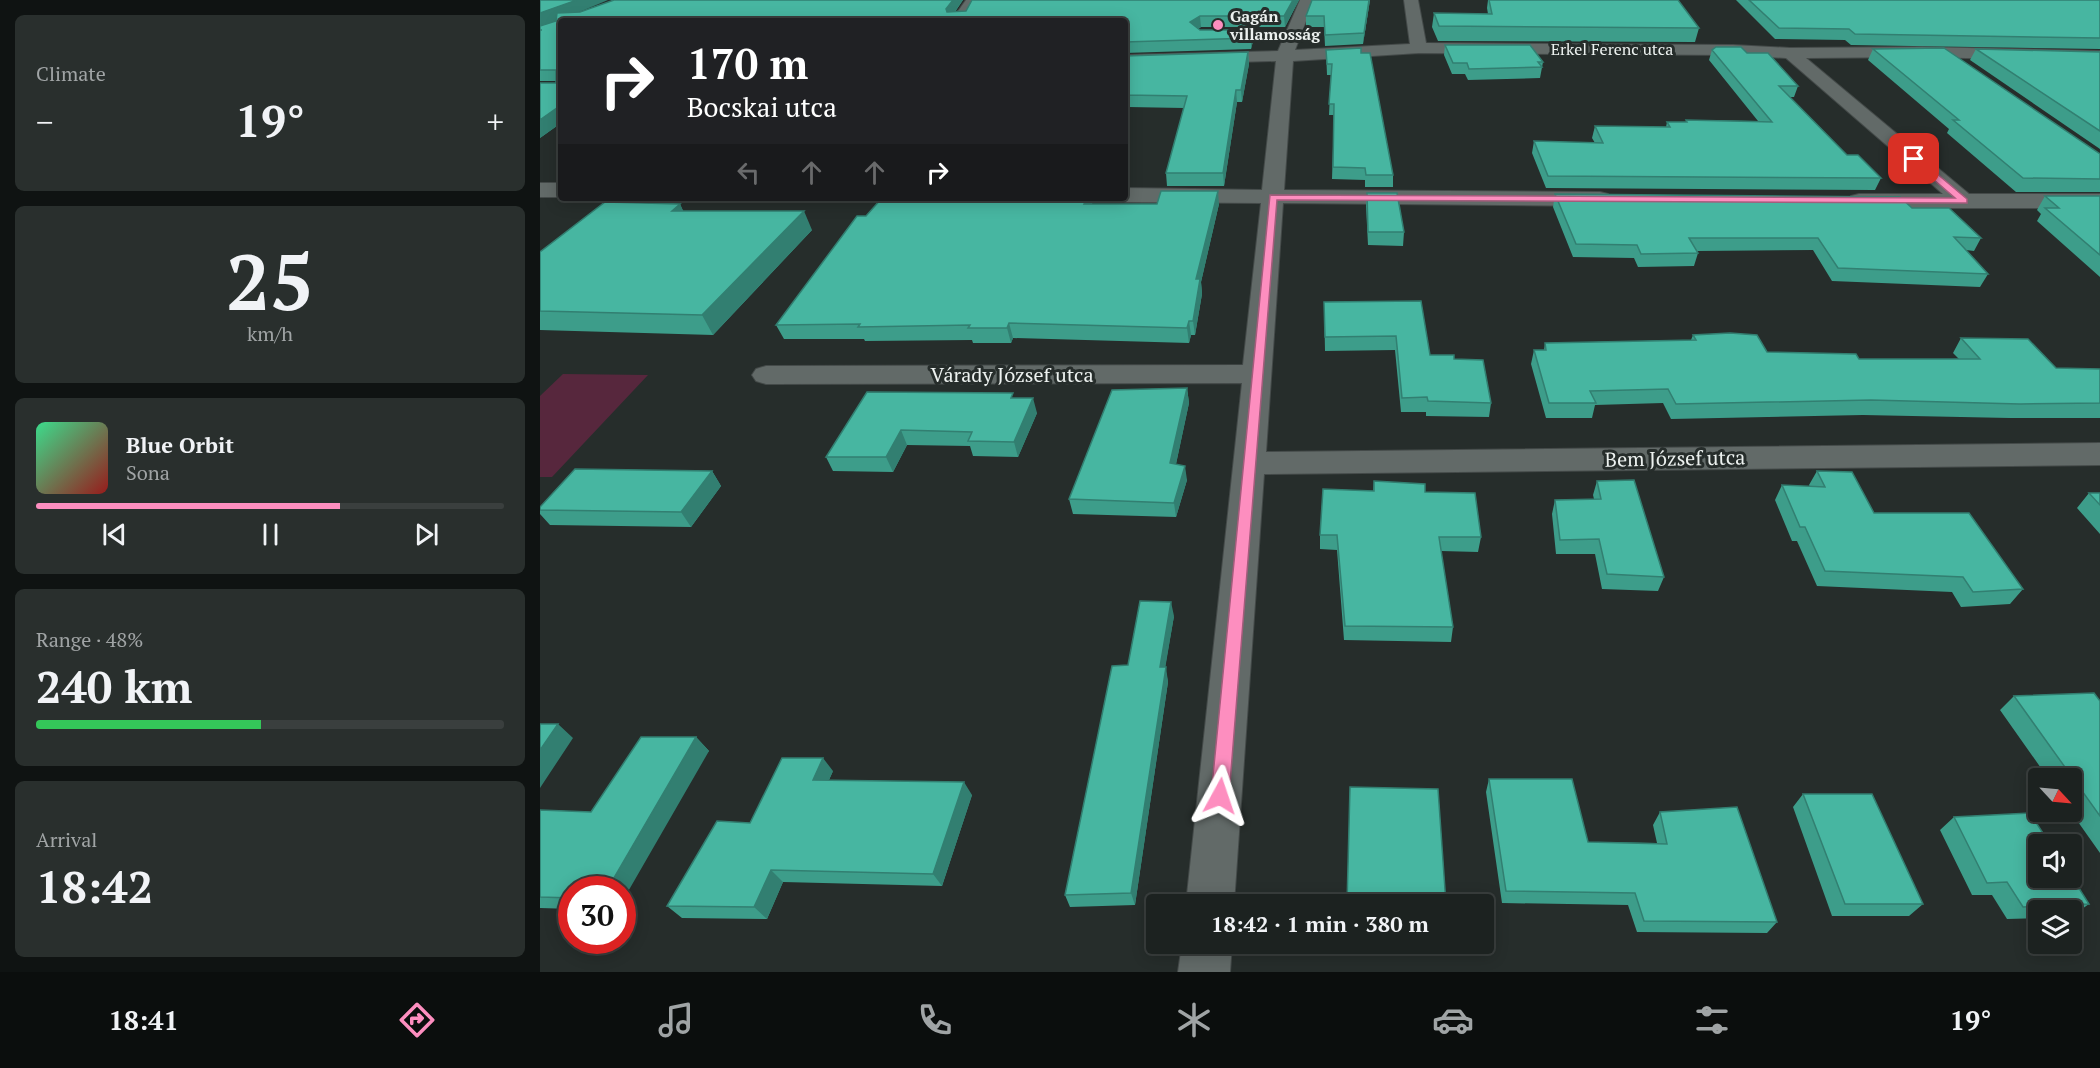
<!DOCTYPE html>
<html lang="en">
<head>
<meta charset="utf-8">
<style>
	:root { --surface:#1c2220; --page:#292f2d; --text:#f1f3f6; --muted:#a0a4a5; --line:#3a3f3e; --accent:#fd8ebf }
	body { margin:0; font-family:"PT Serif",serif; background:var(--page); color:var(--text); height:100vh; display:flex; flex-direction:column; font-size:22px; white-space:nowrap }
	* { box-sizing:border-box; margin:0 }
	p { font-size:20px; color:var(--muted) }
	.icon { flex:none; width:33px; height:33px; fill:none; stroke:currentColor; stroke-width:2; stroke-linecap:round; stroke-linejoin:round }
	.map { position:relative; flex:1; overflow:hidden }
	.side { display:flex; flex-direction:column; gap:15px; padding:15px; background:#0f1312; width:540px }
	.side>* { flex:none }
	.guide { position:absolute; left:18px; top:18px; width:570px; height:183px; border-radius:6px; box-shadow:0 3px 15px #0003,0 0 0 2px var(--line); background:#202124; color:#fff; overflow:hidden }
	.needle { width:39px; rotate:116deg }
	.buttons { position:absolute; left:1488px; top:768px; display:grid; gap:12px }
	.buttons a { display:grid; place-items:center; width:54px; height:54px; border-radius:6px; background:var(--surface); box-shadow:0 3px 15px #0003,0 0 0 2px var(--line); font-size:30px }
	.speed { position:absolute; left:18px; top:876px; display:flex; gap:12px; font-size:30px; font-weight:700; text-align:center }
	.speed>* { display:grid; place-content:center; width:78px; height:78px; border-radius:50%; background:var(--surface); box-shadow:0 3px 15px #0003,0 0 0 2px var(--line); line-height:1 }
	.speed .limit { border:9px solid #d22; background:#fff; color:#111 }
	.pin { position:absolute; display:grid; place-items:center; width:51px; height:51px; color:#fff; margin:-26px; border-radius:12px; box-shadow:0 3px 9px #0006 }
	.me { position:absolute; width:66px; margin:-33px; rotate:5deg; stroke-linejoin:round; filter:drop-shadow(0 0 4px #0008) }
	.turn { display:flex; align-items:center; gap:21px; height:126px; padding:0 30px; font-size:27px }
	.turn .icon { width:78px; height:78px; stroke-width:2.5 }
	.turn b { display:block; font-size:42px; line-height:51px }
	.lanes { display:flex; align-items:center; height:57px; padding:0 30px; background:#0003; justify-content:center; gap:30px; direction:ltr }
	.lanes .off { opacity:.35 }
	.big { font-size:45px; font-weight:600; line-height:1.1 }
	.side .tile { flex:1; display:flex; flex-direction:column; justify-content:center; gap:9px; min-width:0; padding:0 21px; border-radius:9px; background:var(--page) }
	.side .dial { align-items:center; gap:0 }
	.dial b { font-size:78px; line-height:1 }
	.song { display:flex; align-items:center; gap:18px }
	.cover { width:72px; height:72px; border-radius:9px; background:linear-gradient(135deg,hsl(150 70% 55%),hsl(0 70% 35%)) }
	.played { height:6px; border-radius:3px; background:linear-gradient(90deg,var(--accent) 65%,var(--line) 65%) }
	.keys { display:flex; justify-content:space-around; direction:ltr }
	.heat { display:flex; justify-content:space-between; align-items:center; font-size:33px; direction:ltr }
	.charge { height:9px; border-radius:4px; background:linear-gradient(90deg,#34c759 48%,var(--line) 0) }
	.trip { position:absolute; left:606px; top:894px; width:348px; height:60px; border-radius:6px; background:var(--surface); box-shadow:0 3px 15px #0003,0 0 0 2px var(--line); font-weight:600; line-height:60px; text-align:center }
	.menu { display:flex; height:96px; justify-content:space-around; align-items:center; background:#0b0e0d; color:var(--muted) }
	.menu .icon { width:42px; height:42px }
	.menu .selected { color:var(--accent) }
	.menu b { font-size:27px; color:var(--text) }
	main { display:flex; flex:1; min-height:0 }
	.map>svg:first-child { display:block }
	.green { fill:#57273d }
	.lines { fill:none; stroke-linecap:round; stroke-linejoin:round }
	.minor-casing { stroke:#444a49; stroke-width:2 }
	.minor { fill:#626a68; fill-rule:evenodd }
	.wall { fill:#3d9d8a }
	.shaded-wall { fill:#327f71 }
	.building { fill:#47b6a1; stroke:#327f71; stroke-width:1.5 }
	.route { fill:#fd8ebf; stroke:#a45c7c; stroke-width:1.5 }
	.poi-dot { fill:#fd8ebf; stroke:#262d2b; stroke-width:2 }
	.labels { text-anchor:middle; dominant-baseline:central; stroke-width:6; stroke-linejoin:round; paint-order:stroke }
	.far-poi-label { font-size:16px; font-weight:bold; fill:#ecf1ef; stroke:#262d2b; text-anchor:start }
	.far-street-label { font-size:16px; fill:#ecf1ef; stroke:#262d2b }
	.street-label { font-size:20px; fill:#ecf1ef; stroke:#262d2b }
</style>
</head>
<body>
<main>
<section class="side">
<div class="tile"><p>Climate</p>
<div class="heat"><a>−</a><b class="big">19°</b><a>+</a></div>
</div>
<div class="tile dial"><b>25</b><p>km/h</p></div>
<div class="tile">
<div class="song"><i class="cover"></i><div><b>Blue Orbit</b><p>Sona</p></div></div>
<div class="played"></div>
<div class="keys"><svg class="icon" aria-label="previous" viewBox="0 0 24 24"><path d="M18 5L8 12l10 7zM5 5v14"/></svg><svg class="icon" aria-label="pause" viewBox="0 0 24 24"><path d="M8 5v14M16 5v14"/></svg><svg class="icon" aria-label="next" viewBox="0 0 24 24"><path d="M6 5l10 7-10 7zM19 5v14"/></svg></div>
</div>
<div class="tile"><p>Range · 48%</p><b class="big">240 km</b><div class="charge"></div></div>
<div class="tile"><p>Arrival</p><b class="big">18:42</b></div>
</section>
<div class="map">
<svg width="1560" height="972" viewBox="0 0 1560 972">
	<rect width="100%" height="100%" fill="#262d2b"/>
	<!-- green -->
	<path class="green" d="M 23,374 L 108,375 L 12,477 L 0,477 L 0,396 Z"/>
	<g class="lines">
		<!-- minor casing -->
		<g class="minor-casing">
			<path id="minor" d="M 426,0 L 440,0 L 427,21 L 411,21 Z
				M 760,0 L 774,0 L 755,50 L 870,44 L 864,0 L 878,0 L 886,43 L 1193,45 L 1250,48 L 1381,47 L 1560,51 L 1560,61 L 1381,57 L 1266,58 L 1429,194 L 1560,194 L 1560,208 L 1319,208 L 1311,206 L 1308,201 L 1311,196 L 1319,194 L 1403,194 L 1246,58 L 1193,55 L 879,53 L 753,61 L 744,190 L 1060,192 L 1068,194 L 1071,199 L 1068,204 L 1060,206 L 743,203 L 726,452 L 1560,443 L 1560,465 L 724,474 L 694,904 L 646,904 L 702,383 L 226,384 L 216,381 L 212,375 L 216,369 L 226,366 L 703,365 L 721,203 L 585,202 L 576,198 L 585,198 L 585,188 L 722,190 L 736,61 L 585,65 L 585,55 L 738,51 Z
				M 0,183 L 21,183 L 21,197 L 0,197 Z
				M 642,944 L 692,944 L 690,972 L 638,972 Z"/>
		</g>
		<!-- minor -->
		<use href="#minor" class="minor"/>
	</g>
	<!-- wall -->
	<path class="wall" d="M 68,0 L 38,12 L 40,12 L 74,0 L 423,0 L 415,12 L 759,0 L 745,27 L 661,27 L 658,29 L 660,30 L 712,30 L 713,41 L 711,49 L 585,53 L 585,21 L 21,21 L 21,123 L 0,138 L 16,81 L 0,81 L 0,26 Z
		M 772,0 L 830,0 L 823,44 L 785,46 L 784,27 L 766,27 L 766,16 Z
		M 948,0 L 1138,0 L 1159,28 L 1155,42 L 898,41 L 892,27 L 894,13 L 948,14 L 947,8 Z
		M 1196,0 L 1560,0 L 1560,49 L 1311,45 L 1305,40 L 1235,39 Z
		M 905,45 L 1003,62 L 1000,78 L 928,80 L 925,74 L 912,74 L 904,55 Z
		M 821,48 L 821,53 L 853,175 L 853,187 L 825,187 L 825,180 L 792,179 L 794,115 L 789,115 L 791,75 L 787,75 L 786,50 Z
		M 1333,49 L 1560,154 L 1560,192 L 1476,192 L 1407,133 L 1409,129 L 1328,60 Z
		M 1436,49 L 1560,52 L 1560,149 L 1430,60 Z
		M 1172,50 L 1207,53 L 1258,86 L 1254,97 L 1250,97 L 1307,155 L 1341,178 L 1335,190 L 1006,188 L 992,153 L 994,141 L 1055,143 L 1052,138 L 1055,126 L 1126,127 L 1127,122 L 1146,122 L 1146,120 L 1218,121 L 1169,60 Z
		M 708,52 L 709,64 L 702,102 L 697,102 L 684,186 L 627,186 L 626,173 L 644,108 L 588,107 L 585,115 L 585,56 Z
		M 827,193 L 864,232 L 863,246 L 828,245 L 826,206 Z
		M 1015,194 L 1372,208 L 1441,238 L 1434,251 L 1426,250 L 1448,274 L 1440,287 L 1292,281 L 1273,250 L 1156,251 L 1158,253 L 1154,266 L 1098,267 L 1094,258 L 1033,257 L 1013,207 Z
		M 1505,196 L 1560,196 L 1560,277 L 1497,221 L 1501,214 L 1497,210 Z
		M 342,198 L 554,198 L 552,204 L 679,204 L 661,282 L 662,294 L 655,335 L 651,335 L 649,343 L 473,338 L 471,343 L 433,343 L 432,340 L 325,341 L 324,339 L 244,339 L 236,325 Z
		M 140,204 L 143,211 L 272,230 L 173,335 L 0,330 L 0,252 Z
		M 881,301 L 890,355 L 914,359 L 951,403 L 949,417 L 886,416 L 886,412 L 861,412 L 855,350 L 785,351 L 784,302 Z
		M 1153,335 L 1227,352 L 1319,359 L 1419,359 L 1413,353 L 1421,338 L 1516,368 L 1560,369 L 1560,418 L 1470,418 L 1323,415 L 1131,419 L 1123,403 L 1055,405 L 1052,418 L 1006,418 L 991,364 L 994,350 L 1004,350 L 1005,343 L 1151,340 Z
		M 647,388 L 649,403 L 636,464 L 647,480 L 636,517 L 533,514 L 529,499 Z
		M 327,392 L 475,398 L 497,413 L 478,457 L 433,456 L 430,446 L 367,445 L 353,472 L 293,471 L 286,457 Z
		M 172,471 L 181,486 L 151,527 L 10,525 L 0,514 L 0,507 Z
		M 1277,471 L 1334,513 L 1483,589 L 1470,604 L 1421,607 L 1412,592 L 1277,586 L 1257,541 L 1252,541 L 1235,500 L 1242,485 L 1270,487 L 1269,485 Z
		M 834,481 L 885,492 L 941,537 L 938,552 L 901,551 L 913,627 L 911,642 L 804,640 L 797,550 L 780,549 L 780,535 L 833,491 Z
		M 1057,481 L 1124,577 L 1118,591 L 1062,589 L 1055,554 L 1016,554 L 1012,514 L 1015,500 L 1054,499 L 1053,495 Z
		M 1549,493 L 1560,493 L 1560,534 L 1537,508 Z
		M 634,616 L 625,667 L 628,682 L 595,905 L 530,907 L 525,895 L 588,665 Z
		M 1474,696 L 1560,701 L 1560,853 L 1531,812 L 1532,778 L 1508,778 L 1460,710 Z
		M 156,737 L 169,751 L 32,890 L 32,909 L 0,908 L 0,810 L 51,812 Z
		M 293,771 L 289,780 L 432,795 L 402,886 L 243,882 L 227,919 L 142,918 L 127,906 L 210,823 Z
		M 949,779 L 1048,842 L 1117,843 L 1113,825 L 1120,812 L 1237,922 L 1227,933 L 1097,932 L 1088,905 L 962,903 L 946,792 Z
		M 1263,794 L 1383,904 L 1369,916 L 1292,916 L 1253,807 Z
		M 1414,817 L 1549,904 L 1532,916 L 1532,910 L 1498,910 L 1498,918 L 1467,919 L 1452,895 L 1432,895 L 1400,830 Z"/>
	<!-- shaded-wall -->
	<path class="shaded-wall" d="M 37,0 L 68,0 L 22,19 L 0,26 L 0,13 Z
		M 413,0 L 423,0 L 409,20 L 406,9 Z
		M 753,0 L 759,0 L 745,27 L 744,16 Z
		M 829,0 L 830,0 L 823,44 L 824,33 Z
		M 660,16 L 661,27 L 651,33 L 650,22 Z
		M 712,30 L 713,41 L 711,49 L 711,38 Z
		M 708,52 L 709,64 L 702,102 L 701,90 Z
		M 696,90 L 697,102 L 684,186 L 683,173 Z
		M 586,95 L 588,107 L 585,115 L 585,98 Z
		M 21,105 L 21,123 L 0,138 L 0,120 Z
		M 678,191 L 679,204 L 661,282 L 662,294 L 655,335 L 653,321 L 656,279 Z
		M 547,198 L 554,198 L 547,217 L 544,204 Z
		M 140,204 L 149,223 L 132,211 Z
		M 264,211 L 272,230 L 173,335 L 162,315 Z
		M 649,321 L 651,335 L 649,343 L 647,328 Z
		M 469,323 L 473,338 L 471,343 L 467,328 Z
		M 647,388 L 649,403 L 633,478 L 630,463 Z
		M 493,398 L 497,413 L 478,457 L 474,442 Z
		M 361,430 L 367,445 L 353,472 L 346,457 Z
		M 645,466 L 647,480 L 636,517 L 634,503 Z
		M 172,471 L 181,486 L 151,527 L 141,512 Z
		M 631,602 L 634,616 L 623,681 L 620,667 Z
		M 626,667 L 628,682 L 595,905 L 591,893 Z
		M 18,724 L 33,738 L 0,788 L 0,750 Z
		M 156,737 L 169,751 L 82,902 L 82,890 L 67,890 Z
		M 283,758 L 293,771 L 283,793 L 273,780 Z
		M 424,782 L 432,795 L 402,886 L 393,874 Z
		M 231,870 L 243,882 L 227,919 L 214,907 Z"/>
	<!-- building -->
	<path class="building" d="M 0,0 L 37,0 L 0,13 Z
		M 74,0 L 413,0 L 406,9 L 407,12 L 426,11 L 432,0 L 753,0 L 744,16 L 660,16 L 650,22 L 660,30 L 712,30 L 711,38 L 585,42 L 585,21 L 21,21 L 21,105 L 0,120 L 0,83 L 16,83 L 16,70 L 0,70 L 0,30 L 2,30 L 0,30 L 0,26 L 16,21 L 17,13 L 40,12 Z
		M 772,0 L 829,0 L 824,33 L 785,35 L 784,16 L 766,16 Z
		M 949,0 L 1138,0 L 1159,28 L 899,26 L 894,13 L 952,14 Z
		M 1209,0 L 1560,0 L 1560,38 L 1315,34 L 1309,29 L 1239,28 Z
		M 905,45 L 990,45 L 1003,62 L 998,62 L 1002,67 L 929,69 L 927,63 L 913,63 Z
		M 1176,47 L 1201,47 L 1207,53 L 1228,53 L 1258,86 L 1239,86 L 1307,155 L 1318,155 L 1341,178 L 1008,176 L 994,141 L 1063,143 L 1055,126 L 1130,127 L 1127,122 L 1147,122 L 1146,120 L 1232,122 L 1172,50 Z
		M 821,48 L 821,53 L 830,53 L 853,175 L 826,175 L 825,168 L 793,167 L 794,104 L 789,104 L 792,64 L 787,64 L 786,50 Z
		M 1404,48 L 1560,154 L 1560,179 L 1483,178 L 1413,120 L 1419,120 L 1333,49 Z
		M 1436,49 L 1560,52 L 1560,131 Z
		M 708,52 L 701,90 L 696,90 L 683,173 L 626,173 L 647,96 L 586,95 L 585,98 L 585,56 Z
		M 621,191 L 678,191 L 656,279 L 660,279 L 653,321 L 649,321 L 647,328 L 469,323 L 467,328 L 428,328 L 430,325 L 318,327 L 320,324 L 236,325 L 317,216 L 326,216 L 342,198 L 547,198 L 544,204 L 617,204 Z
		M 827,193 L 857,193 L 864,232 L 828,232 Z
		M 1015,194 L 1360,197 L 1372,208 L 1409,208 L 1441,238 L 1414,237 L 1448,274 L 1298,268 L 1278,238 L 1149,238 L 1158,253 L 1101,254 L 1097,245 L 1036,244 Z
		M 1505,196 L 1560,196 L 1560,255 L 1505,208 L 1519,208 Z
		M 65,202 L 140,204 L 132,211 L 264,211 L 162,315 L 0,311 L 0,252 Z
		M 881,301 L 890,355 L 914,355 L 914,359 L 943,360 L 951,403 L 888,401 L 887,397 L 862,398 L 856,336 L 785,337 L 784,302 Z
		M 1190,333 L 1217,335 L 1227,352 L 1316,354 L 1319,359 L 1440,359 L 1421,338 L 1488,339 L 1516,368 L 1560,369 L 1560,403 L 1480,404 L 1331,400 L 1136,404 L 1128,389 L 1050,391 L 1056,403 L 1009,403 L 994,350 L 1006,350 L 1005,343 L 1156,340 L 1153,335 Z
		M 647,388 L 630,463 L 645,466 L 634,503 L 529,499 L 572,390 Z
		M 327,392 L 473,393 L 471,398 L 493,398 L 474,442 L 428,441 L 432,432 L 361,430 L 346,457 L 286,457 Z
		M 35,469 L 172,471 L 141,512 L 0,510 L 0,507 Z
		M 1277,471 L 1312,472 L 1334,513 L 1429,513 L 1483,589 L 1433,592 L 1423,577 L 1285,571 L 1265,527 L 1260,527 L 1242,485 L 1285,487 Z
		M 1094,480 L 1124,577 L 1067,574 L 1059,539 L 1020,540 L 1015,500 L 1061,499 L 1057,481 Z
		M 834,481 L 885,484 L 885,492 L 935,493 L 941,537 L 899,537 L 913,627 L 805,626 L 797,535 L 780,535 L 783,489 L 834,491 Z
		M 1549,493 L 1560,493 L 1560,505 Z
		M 600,601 L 631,602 L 620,667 L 626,667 L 591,893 L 525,895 L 572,666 L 588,665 Z
		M 1554,693 L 1560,701 L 1560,816 L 1474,696 Z
		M 0,724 L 18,724 L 0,750 Z
		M 101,737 L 156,737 L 67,890 L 32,890 L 32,898 L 0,897 L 0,810 L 51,812 Z
		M 242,758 L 283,758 L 273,780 L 424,782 L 393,874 L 231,870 L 214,907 L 127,906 L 177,821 L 210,823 Z
		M 949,779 L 1032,779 L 1048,842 L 1127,844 L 1120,812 L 1197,807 L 1237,922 L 1104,921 L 1095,893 L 966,891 Z
		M 810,787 L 898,789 L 906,904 L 807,904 Z
		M 1263,794 L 1332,794 L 1383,904 L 1305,904 Z
		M 1490,813 L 1510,844 L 1498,844 L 1498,878 L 1532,877 L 1549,904 L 1483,907 L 1467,882 L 1447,883 L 1414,817 Z"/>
	<!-- route -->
	<path class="route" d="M 1371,157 L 1377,157 L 1427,199 L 1427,203 L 737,200 L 689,796 L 686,802 L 680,804 L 673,802 L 671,796 L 730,195 L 1415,198 L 1371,160 Z"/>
	<!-- markers -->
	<circle class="poi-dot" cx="678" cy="25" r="6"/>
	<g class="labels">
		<!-- far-poi labels -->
		<g class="far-poi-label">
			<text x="690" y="16">Gagán<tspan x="690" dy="18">villamosság</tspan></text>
		</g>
		<!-- far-street labels -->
		<g class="far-street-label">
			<text x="1072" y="49">Erkel Ferenc utca</text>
		</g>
		<!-- street labels -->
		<g class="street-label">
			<text x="472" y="374">Várady József utca</text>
			<text transform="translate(1135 458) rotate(-1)">Bem József utca</text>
		</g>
	</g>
</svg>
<div class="buttons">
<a><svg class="needle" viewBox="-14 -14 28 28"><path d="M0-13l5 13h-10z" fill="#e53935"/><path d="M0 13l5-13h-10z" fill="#a0a4a5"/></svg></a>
<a><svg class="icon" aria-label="sound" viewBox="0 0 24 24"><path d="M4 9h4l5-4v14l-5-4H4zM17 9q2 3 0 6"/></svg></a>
<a><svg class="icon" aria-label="layers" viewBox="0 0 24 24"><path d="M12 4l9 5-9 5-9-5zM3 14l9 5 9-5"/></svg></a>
</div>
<div class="speed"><div class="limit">30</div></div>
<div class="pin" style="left:1374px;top:159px;background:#d93025"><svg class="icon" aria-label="arrive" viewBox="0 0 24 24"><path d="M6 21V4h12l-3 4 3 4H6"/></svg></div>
<svg class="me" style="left:680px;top:796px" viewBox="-20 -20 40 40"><path d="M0-17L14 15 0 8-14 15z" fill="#fd8ebf" stroke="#fff" stroke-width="4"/></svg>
<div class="trip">18:42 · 1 min · 380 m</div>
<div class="guide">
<div class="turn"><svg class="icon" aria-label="right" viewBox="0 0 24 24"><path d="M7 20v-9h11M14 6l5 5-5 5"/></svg><div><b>170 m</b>Bocskai utca</div></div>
<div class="lanes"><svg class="icon off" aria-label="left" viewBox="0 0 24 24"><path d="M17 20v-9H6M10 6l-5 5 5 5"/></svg><svg class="icon off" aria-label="ahead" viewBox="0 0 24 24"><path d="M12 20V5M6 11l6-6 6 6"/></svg><svg class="icon off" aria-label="ahead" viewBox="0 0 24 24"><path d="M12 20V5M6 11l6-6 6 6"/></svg><svg class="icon" aria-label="right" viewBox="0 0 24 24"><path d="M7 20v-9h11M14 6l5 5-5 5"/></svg></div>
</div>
</div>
</main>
<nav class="menu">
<b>18:41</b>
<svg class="icon selected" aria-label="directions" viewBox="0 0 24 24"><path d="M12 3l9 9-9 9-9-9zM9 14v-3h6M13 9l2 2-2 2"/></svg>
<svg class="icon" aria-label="music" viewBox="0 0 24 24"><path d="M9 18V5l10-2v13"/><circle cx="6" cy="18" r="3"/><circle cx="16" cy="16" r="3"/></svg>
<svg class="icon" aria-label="phone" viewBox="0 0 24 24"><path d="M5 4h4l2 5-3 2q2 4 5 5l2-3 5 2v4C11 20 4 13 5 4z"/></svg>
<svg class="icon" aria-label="climate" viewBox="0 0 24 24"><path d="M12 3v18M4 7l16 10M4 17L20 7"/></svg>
<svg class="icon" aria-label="car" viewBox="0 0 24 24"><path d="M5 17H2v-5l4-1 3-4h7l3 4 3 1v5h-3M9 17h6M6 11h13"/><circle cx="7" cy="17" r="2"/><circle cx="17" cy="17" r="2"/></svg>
<svg class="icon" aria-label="filters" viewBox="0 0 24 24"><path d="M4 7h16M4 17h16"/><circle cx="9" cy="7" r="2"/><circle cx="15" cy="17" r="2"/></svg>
<b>19°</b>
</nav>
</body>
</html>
